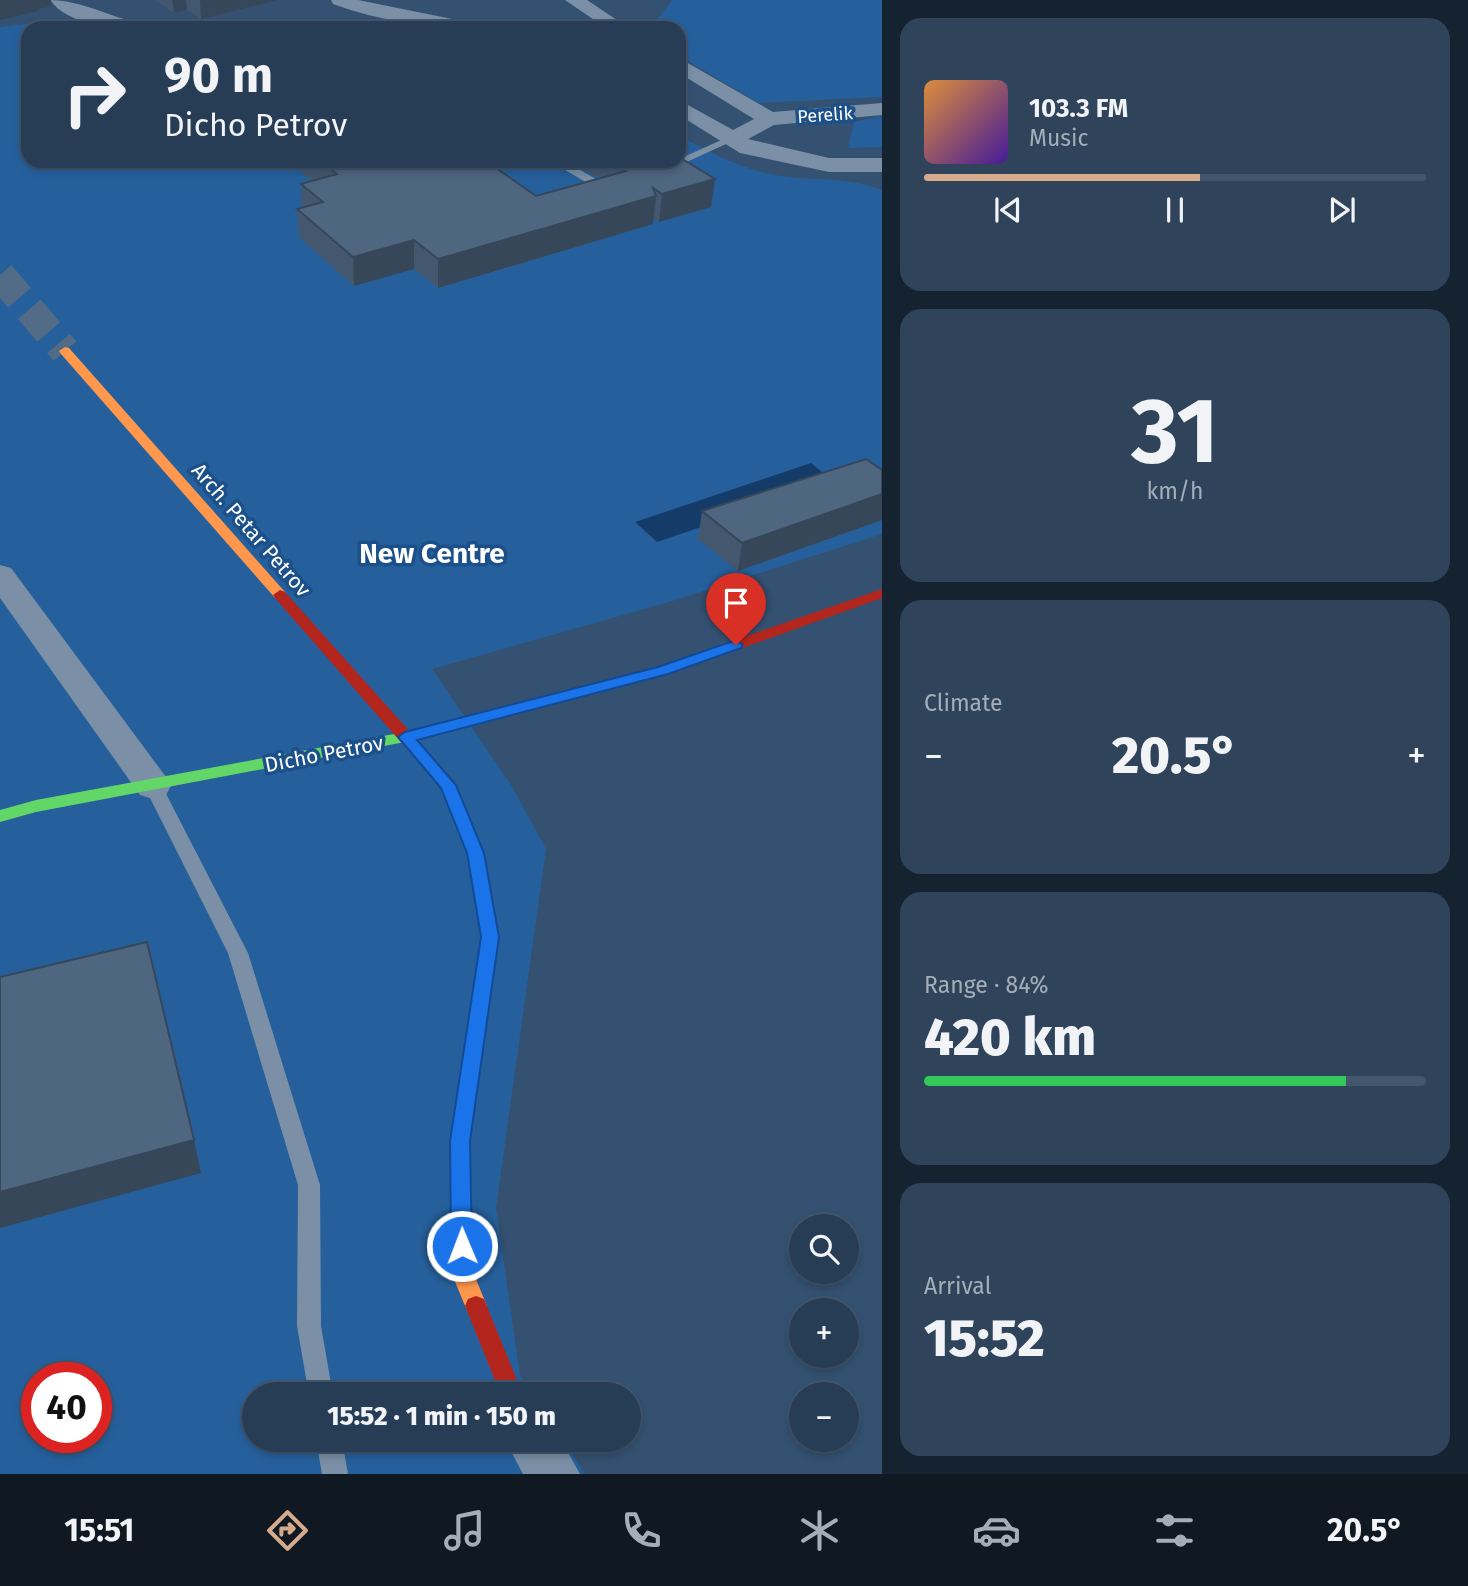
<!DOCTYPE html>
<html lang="en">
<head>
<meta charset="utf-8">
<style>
	:root { --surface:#273d55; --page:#2f445b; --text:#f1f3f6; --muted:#a4aeb9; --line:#43566c; --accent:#d6ab8b }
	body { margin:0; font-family:"Fira Sans",sans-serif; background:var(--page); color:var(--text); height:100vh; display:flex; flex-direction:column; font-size:26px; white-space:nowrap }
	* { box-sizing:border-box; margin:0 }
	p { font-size:23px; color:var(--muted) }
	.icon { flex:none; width:38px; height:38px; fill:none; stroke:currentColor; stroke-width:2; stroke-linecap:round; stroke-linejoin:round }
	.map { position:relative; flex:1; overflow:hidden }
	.panel { display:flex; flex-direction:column; gap:18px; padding:18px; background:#15222f; width:586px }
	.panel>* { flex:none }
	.banner { position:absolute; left:21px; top:21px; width:665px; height:147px; border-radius:21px; box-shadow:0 4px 10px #0003,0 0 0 2px var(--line); background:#273d55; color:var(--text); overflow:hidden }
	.buttons { position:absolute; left:789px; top:1214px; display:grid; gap:14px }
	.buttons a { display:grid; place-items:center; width:70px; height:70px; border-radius:50%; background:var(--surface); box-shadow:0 4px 10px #0003,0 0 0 2px var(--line); font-size:35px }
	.speed { position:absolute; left:21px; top:1362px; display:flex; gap:14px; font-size:35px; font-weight:700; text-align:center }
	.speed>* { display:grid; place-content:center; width:91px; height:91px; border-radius:50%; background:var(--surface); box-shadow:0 4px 10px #0003,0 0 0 2px var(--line); line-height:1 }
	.speed .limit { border:10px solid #d22; background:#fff; color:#111 }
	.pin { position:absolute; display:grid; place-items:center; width:60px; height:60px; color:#fff; margin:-72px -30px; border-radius:50% 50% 50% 0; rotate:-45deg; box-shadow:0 0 7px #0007 }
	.pin .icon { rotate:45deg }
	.me { position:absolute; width:77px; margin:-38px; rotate:359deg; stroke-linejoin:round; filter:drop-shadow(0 0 5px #0008) }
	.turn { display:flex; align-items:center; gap:24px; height:147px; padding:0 28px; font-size:32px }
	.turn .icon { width:91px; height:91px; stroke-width:2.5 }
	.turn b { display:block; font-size:49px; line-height:60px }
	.big { font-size:52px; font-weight:800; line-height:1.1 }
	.panel .tile { flex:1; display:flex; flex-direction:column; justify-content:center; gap:10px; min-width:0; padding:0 24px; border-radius:21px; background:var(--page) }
	.panel .dial { align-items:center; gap:0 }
	.dial b { font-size:91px; line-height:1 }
	.song { display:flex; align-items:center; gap:21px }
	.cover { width:84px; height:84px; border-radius:10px; background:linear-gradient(135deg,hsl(30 70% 55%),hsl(260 70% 35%)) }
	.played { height:7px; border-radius:4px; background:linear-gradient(90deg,var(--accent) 55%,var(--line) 55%) }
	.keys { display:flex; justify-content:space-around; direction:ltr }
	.heat { display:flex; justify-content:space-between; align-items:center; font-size:38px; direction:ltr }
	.charge { height:10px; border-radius:5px; background:linear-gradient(90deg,#34c759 84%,var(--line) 0) }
	.trip { position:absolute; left:242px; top:1382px; width:399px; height:70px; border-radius:35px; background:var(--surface); box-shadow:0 4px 10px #0003,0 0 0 2px var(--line); font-weight:800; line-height:70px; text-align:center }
	.dock { display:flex; height:112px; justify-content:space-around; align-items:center; background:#101822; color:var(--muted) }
	.dock .icon { width:49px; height:49px }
	.dock .current { color:var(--accent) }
	.dock b { font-size:32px; color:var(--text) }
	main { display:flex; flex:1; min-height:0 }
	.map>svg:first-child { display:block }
	.green { fill:#26609c; fill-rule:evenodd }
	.water { fill:#153c69 }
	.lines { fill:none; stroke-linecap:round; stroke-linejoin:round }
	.secondary-tunnel { stroke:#526b86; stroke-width:30; stroke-dasharray:30 15; stroke-linecap:butt }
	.lane { fill:#7b90a6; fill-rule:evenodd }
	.street { fill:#7b90a6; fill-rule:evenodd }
	.fast { fill:#63d668; fill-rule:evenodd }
	.slow { fill:#ff974d; fill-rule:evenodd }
	.jam { fill:#b3261e; fill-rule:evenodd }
	.wall { fill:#43586e }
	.shaded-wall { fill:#37475a }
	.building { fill:#4e6680; stroke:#37475a; stroke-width:2 }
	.route { fill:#1a73e8; stroke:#114b97; stroke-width:2 }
	.labels { text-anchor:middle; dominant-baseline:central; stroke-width:7; stroke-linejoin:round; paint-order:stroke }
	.far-street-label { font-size:18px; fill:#fff; stroke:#1b508a }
	.street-label { font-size:21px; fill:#fff; stroke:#1b508a }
	.district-label { font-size:28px; font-weight:bold; fill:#fff; stroke:#1b508a }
</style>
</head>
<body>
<main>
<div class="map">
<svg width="882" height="1474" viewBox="0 0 882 1474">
	<rect width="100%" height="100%" fill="#345171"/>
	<!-- green -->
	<path class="green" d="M 672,0 L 882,0 L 882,97 L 759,103 L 679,56 L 679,28 L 651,28 Z
		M 59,20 L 86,28 L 28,28 L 28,161 L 679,161 L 679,135 C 710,153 744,170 780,176 C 814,181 850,177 882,190 L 882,534 L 669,602 L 432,669 L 511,785 L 546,849 L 496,1208 L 520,1376 L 533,1395 L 254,1395 L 254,1440 L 563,1440 L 585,1474 L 0,1474 L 0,27 ZM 37,1377 L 96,1377 L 96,1437 L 37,1437 Z
		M 882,116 L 882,147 L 848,148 L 854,122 Z"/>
	<!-- water -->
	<path class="water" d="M 811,463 L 834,482 L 657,542 L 635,522 Z"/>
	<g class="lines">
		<!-- secondary-tunnel -->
		<path class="secondary-tunnel" d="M 0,275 L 65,351"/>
		<!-- lane -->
		<path class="lane" d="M 728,137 L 737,139 L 667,171 L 657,169 Z
			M 550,161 L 564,161 L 596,179 L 619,185 L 613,188 L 589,184 Z
			M 153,780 L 162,786 L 248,953 L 320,1185 L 321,1326 L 333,1395 L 309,1395 L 297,1326 L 298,1185 L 228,953 L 144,786 Z
			M 316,1440 L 342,1440 L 348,1474 L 322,1474 Z"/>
		<!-- street -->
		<path class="street" d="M 50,0 C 79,0 110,16 140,24 L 143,28 C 113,28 69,26 50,0 Z
			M 331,0 L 358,0 L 467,22 L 477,28 C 427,28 380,21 333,4 Z
			M 565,0 L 587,0 L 629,28 L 606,28 Z
			M 679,58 L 773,112 L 882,103 L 882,115 L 774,125 L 748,139 L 829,158 L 882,158 L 882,172 L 829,172 L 740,153 L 679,115 L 679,100 L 733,130 L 754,119 L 679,73 Z
			M 0,565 L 11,568 L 166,777 L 171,786 L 166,795 L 153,799 L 140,795 L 0,598 Z
			M 505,1440 L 561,1440 L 580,1474 L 523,1474 Z"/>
		<!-- fast -->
		<path class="fast" d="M 571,689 L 579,694 L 576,698 L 405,742 L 36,812 L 0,822 L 0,810 L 36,800 L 405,732 Z"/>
		<!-- slow -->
		<path class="slow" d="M 65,347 L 69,348 L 285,592 L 287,595 L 285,598 L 275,598 L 61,354 L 59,351 Z
			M 458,804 L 464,806 L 466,810 L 484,853 L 499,937 L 470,1141 L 473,1272 L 487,1306 L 484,1313 L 476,1316 L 468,1313 L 451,1272 L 450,1141 L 481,937 L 468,853 L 450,810 L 452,806 Z"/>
		<!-- jam -->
		<path class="jam" d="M 882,589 L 882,598 L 667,675 L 571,699 L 563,694 L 566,690 L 658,667 Z
			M 280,590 L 285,592 L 454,781 L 466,810 L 464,814 L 452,814 L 441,788 L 275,598 L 273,595 Z
			M 476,1296 L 484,1299 L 523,1395 L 501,1395 L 465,1306 L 468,1299 Z"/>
	</g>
	<!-- wall -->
	<path class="wall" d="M 155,0 L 278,0 L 201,19 L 187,10 L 174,13 Z
		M 288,161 L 486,161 L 536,196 L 604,177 L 595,176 L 566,161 L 679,161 L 711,207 L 659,222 L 653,218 L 653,224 L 438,288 L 414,269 L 354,286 L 299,237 L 297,209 L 302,207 L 301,184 L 312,181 Z
		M 882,494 L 882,520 L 738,571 L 698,539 L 702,511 Z"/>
	<!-- shaded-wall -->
	<path class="shaded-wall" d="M 0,0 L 51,0 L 52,6 L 39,9 L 39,11 L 0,20 Z
		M 172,0 L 186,0 L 187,10 L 174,13 Z
		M 200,0 L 278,0 L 201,19 Z
		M 715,179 L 711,207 L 659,222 L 662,194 Z
		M 656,196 L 653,224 L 438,288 L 438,259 Z
		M 414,240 L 414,269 L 354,286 L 353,257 Z
		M 882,494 L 882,520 L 738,571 L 742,543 Z
		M 194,1140 L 201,1173 L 0,1228 L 0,1192 Z"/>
	<!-- building -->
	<path class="building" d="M 679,157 L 715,179 L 662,194 L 653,188 L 656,196 L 438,259 L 414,240 L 353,257 L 297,209 L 323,202 L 301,184 L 337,174 L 320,161 L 486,161 L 536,196 L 626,171 L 611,161 L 679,161 Z
		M 866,459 L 882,470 L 882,494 L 742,543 L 702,511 Z
		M 147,942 L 194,1140 L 0,1192 L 0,977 Z"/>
	<!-- route -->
	<path class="route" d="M 736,640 L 743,645 L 741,648 L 668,674 L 417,740 L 456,785 L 484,853 L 499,937 L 470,1141 L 472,1246 L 469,1253 L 462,1256 L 454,1253 L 451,1246 L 450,1141 L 481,937 L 467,853 L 441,788 L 398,737 L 405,732 L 658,667 Z"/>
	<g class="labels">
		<!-- far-street labels -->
		<g class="far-street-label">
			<text transform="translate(825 115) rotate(-4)">Perelik</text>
		</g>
		<!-- street labels -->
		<g class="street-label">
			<text transform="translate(251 530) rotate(49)">Arch. Petar Petrov</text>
			<text transform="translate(324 754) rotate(-11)">Dicho Petrov</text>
		</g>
		<!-- district labels -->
		<g class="district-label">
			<text x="432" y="553">New Centre</text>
		</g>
	</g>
</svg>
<div class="buttons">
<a><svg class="icon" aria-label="search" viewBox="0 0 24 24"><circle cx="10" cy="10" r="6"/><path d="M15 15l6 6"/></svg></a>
<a>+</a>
<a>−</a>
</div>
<div class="speed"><div class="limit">40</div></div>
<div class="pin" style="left:736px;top:645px;background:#d93025"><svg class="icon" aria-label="arrive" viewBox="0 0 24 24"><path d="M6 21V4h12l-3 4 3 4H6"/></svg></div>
<svg class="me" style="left:462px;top:1246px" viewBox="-20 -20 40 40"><circle r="17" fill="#1a73e8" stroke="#fff" stroke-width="3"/><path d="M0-11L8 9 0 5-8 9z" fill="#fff"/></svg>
<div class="trip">15:52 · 1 min · 150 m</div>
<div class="banner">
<div class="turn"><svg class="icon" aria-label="right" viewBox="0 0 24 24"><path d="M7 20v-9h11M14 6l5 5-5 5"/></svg><div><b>90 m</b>Dicho Petrov</div></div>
</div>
</div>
<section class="panel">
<div class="tile">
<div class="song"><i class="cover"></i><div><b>103.3 FM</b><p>Music</p></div></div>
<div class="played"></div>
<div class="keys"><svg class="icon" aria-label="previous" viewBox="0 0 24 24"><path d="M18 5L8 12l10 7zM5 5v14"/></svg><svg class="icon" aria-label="pause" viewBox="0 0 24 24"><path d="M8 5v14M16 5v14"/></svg><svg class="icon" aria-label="next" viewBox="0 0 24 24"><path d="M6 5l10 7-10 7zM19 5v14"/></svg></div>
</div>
<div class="tile dial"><b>31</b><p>km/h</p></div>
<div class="tile"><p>Climate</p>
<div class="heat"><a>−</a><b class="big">20.5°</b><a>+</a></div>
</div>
<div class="tile"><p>Range · 84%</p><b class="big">420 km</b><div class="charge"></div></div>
<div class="tile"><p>Arrival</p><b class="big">15:52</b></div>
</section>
</main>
<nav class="dock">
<b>15:51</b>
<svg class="icon current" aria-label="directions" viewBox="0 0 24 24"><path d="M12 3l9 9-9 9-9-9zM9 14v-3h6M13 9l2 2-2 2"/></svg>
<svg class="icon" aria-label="music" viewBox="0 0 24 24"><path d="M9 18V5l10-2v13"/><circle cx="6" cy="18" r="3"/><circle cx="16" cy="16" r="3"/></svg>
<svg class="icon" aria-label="phone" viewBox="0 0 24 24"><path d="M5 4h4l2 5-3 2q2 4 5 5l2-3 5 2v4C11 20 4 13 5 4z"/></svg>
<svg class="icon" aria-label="climate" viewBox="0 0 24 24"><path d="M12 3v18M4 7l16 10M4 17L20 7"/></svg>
<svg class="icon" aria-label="car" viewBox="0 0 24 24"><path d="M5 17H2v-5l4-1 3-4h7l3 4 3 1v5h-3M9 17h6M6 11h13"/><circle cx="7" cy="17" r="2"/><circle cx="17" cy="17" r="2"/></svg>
<svg class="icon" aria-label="filters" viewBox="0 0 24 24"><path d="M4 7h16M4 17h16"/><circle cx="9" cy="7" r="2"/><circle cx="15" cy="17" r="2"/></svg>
<b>20.5°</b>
</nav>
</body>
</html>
